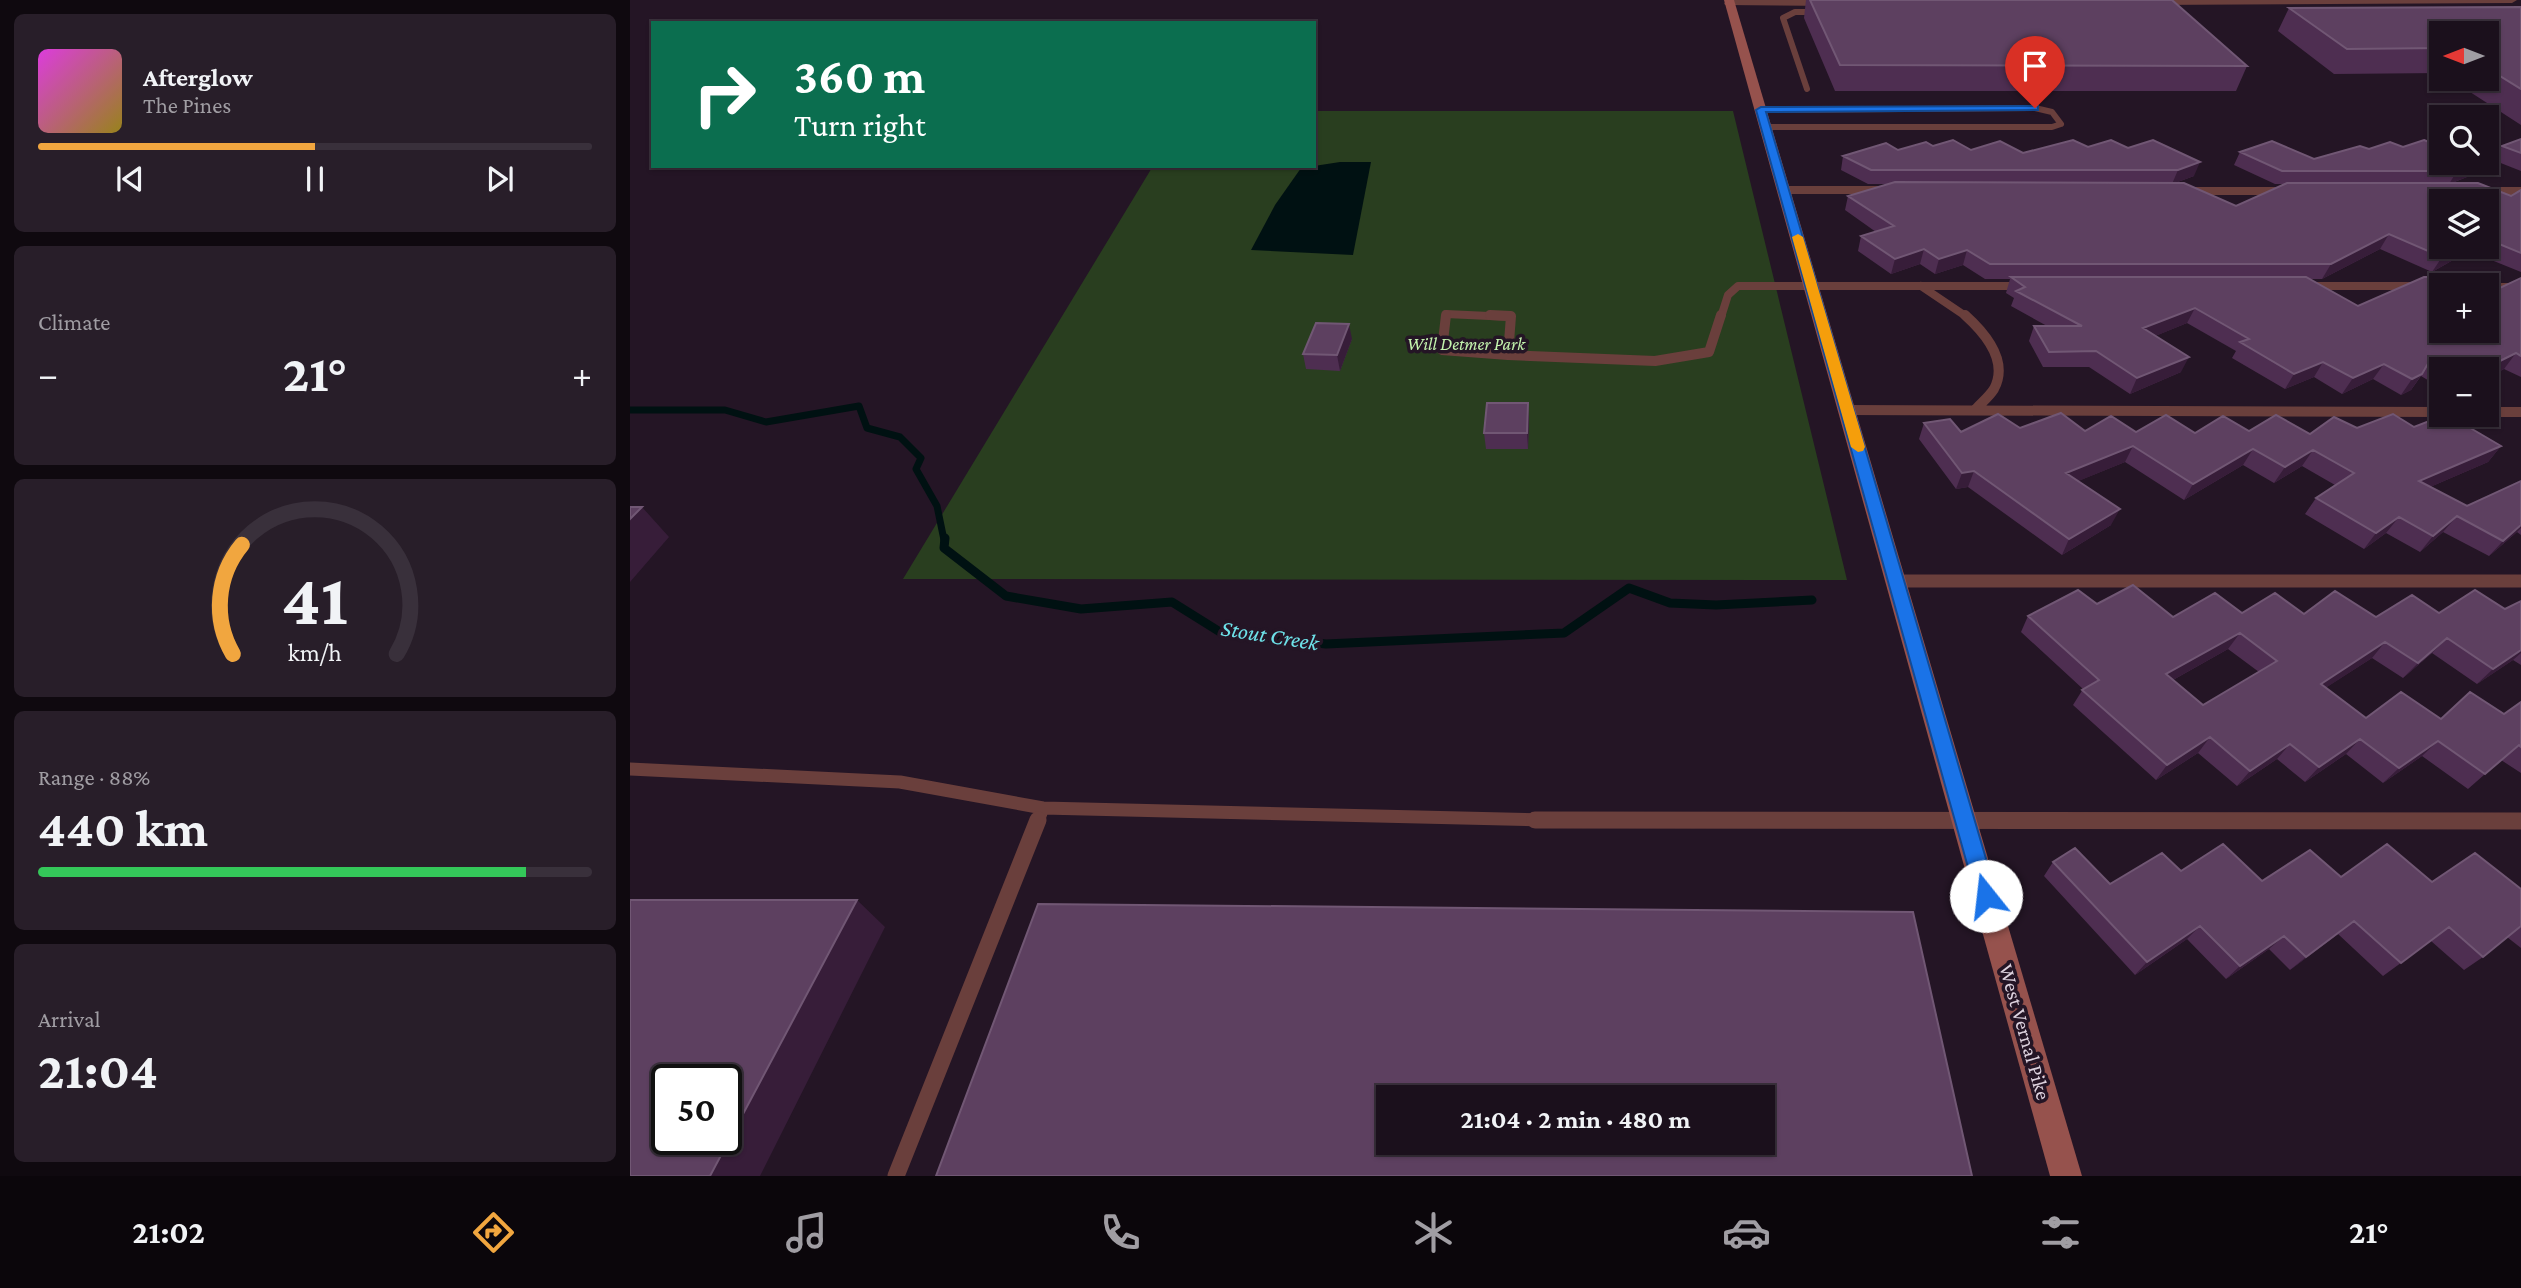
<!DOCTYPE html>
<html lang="en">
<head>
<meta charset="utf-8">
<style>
	:root { --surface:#1b101c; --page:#281e29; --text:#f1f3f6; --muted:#a09da3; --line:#39303b; --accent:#f1a63f }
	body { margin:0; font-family:"Crimson Pro",serif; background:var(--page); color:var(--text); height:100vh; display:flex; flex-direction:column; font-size:26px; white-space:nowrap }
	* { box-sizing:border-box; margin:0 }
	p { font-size:23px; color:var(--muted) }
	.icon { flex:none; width:38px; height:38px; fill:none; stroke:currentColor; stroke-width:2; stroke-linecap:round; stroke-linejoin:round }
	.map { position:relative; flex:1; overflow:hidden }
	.drawer { display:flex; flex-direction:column; gap:14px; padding:14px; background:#0f090f; width:630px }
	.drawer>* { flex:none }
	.top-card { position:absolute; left:21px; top:21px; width:665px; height:147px; border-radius:0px; box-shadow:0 2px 5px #0004,0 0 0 2px var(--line); background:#0b6e4f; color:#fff; overflow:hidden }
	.needle { width:46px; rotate:270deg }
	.tools { position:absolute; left:1799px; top:21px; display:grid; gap:14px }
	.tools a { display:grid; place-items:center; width:70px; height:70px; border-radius:0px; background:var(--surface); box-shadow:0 2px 5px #0004,0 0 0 2px var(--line); font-size:35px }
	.speed { position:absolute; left:21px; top:1064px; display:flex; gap:14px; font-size:35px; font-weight:700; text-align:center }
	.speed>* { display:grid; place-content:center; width:91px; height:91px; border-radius:50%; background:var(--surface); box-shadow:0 2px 5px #0004,0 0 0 2px var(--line); line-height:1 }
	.speed .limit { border:4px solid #111; border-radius:10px; background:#fff; color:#111 }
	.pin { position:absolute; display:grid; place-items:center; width:60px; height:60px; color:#fff; margin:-72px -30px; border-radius:50% 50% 50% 0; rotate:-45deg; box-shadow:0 0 7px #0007 }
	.pin .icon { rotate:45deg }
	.me { position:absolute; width:77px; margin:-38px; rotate:344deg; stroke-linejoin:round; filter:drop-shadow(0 0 5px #0008) }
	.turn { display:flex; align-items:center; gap:24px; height:147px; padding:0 28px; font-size:32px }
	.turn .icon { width:91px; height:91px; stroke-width:2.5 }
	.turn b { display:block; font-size:49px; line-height:60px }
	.big { font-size:52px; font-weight:700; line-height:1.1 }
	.drawer .card { flex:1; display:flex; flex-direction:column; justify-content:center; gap:10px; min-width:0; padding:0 24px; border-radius:10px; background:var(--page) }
	.drawer .dial { align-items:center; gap:0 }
	.dial svg { height:182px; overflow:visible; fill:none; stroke:var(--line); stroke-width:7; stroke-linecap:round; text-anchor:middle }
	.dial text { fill:var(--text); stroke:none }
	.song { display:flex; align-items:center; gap:21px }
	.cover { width:84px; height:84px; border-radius:10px; background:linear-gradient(135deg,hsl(300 70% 55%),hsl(50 70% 35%)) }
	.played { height:7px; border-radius:4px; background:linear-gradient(90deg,var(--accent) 50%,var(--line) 50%) }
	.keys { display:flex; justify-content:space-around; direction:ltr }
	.heat { display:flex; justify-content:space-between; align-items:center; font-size:38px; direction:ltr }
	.charge { height:10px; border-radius:5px; background:linear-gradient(90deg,#34c759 88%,var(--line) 0) }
	.trip { position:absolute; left:746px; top:1085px; width:399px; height:70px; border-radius:0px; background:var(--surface); box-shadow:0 2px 5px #0004,0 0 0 2px var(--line); font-weight:700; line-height:70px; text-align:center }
	.dock { display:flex; height:112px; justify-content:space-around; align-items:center; background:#0b060b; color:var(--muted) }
	.dock .icon { width:49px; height:49px }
	.dock .selected { color:var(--accent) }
	.dock b { font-size:32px; color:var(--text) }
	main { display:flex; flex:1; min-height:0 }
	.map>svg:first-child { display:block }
	.green { fill:#293e1f }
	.water { fill:#001112 }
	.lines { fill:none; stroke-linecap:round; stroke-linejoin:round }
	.stream-far1 { stroke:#001112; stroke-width:7 }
	.stream { stroke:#001112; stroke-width:9 }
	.service-far4 { stroke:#6a3f3c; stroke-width:6 }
	.service-far3 { stroke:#6a3f3c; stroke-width:8 }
	.service-far2 { stroke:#6a3f3c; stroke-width:10 }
	.service-far1 { stroke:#6a3f3c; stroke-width:13 }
	.service { stroke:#6a3f3c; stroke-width:17 }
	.tertiary { fill:#6a3f3c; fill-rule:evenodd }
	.secondary { fill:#96524d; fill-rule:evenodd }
	.wall { fill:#4e2e51; fill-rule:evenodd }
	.shaded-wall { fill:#371d39 }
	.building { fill:#5d4060; stroke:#715774; stroke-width:2; fill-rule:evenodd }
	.route { fill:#1a73e8; stroke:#114b97; stroke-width:2 }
	.slow { fill:#f59e0b }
	.labels { text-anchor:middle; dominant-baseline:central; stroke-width:7; stroke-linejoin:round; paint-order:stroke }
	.far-park-label { font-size:18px; font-style:italic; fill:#c4f4ae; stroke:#241525 }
	.street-label { font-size:21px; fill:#ddd2de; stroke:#241525 }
	.water-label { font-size:23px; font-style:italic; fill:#6ee2e9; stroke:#241525 }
</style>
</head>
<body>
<main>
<section class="drawer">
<div class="card">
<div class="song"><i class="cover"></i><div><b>Afterglow</b><p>The Pines</p></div></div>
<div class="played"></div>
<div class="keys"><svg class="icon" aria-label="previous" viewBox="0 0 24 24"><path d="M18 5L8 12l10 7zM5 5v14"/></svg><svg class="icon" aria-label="pause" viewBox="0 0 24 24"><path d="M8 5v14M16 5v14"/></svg><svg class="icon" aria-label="next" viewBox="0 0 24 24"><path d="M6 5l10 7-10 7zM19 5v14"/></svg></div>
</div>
<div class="card"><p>Climate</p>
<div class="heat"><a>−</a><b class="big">21°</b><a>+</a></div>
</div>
<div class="card dial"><svg viewBox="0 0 100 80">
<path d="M14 69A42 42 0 1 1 86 69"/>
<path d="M14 69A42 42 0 0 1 18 21" stroke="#f1a63f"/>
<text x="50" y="56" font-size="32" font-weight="700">41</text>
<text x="50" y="72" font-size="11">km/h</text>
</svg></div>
<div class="card"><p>Range · 88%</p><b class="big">440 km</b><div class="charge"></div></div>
<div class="card"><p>Arrival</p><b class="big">21:04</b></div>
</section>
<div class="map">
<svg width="1891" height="1176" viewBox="0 0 1891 1176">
	<rect width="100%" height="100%" fill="#241525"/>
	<!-- green -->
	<path class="green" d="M 684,111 L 1103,111 L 1217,580 L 273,579 L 523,166 L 684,166 Z"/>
	<!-- water -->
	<path class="water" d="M 710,162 L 741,162 L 723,255 L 621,250 L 645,205 L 671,168 Z"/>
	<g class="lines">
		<!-- stream-far1 -->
		<path class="stream-far1" d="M 0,410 L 95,410 L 136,422 L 229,406 L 237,428 L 270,437 L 291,458 L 286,469 L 307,506 L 314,540"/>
		<!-- stream -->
		<path class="stream" d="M 315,538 L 314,548 L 376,596 L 451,609 L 542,602 L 590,632 L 696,644 L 934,633 L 999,588 L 1040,603 L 1086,605 L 1182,600"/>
		<!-- service-far4 -->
		<path class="service-far4" d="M 1177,89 L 1153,18 L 1165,12 L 1190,12
			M 1131,110 L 1405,108 L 1422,112 L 1431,124 L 1422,127 L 1136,127"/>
		<!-- service-far3 -->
		<path class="service-far3" d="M 1154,190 L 1254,190
			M 1555,191 L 1656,191
			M 1853,191 L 1891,191
			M 1291,286 L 1337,317
			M 1679,286 L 1811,286
			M 1857,287 L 1891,287
			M 816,317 L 816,314 L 881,317
			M 1091,317 L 1098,295 L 1108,286 L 1394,286"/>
		<!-- service-far2 -->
		<path class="service-far2" d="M 816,315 L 812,350 L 878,355
			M 860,315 L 881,316 L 878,355
			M 1335,315 C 1355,333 1379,361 1364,389 C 1359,397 1351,403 1345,410
			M 878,355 L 1025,361 L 1079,352 L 1091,315
			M 1217,410 L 1811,412
			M 1857,412 L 1891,412"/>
		<!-- service-far1 -->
		<path class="service-far1" d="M 1266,581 L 1891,581
			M 0,769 L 270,782 L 413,808 L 919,820 L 1891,821
			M 408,821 L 413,808"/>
		<!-- service -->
		<path class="service" d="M 905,820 L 1891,821
			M 266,1176 L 408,820"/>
		<!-- tertiary -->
		<path class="tertiary" d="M 1099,0 L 1202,0 L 1207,3 L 1202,6 L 1095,5 L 1094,3 Z
			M 1514,0 L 1887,0 L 1882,3 L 1518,5 L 1514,4 Z"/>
		<!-- secondary -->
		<path class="secondary" d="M 1094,0 L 1104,0 L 1452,1176 L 1420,1176 Z"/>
	</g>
	<!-- wall -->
	<path class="wall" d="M 1176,0 L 1542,0 L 1617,66 L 1606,91 L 1205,91 L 1174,18 Z
		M 1891,7 L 1891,125 L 1820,79 L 1857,79 L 1857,33 L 1811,33 L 1811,73 L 1704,74 L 1648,31 L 1659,8 Z
		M 1891,139 L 1891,171 L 1863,160 L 1872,146 Z
		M 1303,146 L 1393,153 L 1458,147 L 1498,148 L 1564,176 L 1545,183 L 1606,206 L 1654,184 L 1645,184 L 1604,165 L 1610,152 L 1684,159 L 1739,149 L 1842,175 L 1822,183 L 1881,196 L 1891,190 L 1891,272 L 1839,251 L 1802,272 L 1750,249 L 1692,279 L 1680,279 L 1728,306 L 1811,331 L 1891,278 L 1891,377 L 1874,369 L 1857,378 L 1857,369 L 1811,369 L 1811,388 L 1791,376 L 1781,390 L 1771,395 L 1743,379 L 1712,394 L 1684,377 L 1655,389 L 1602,358 L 1606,351 L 1557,323 L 1525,336 L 1551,372 L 1500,394 L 1459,367 L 1413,367 L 1399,341 L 1404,326 L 1417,326 L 1381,306 L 1384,298 L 1376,293 L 1380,279 L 1355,279 L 1333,265 L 1305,274 L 1290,264 L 1261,274 L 1228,251 L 1231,236 L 1246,232 L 1215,210 L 1218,196 L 1261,184 L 1238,184 L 1211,170 L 1213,156 ZM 1857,201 L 1857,247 L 1811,247 Z
		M 722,339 L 710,371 L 676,369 L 673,354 Z
		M 899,418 L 898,449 L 856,449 L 854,433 Z
		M 1294,423 L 1331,432 L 1390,428 L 1565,433 L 1619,431 L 1680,434 L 1727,428 L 1784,427 L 1871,446 L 1858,462 L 1800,487 L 1837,506 L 1891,481 L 1891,535 L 1887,532 L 1859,556 L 1813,532 L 1790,552 L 1756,533 L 1734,549 L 1675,514 L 1686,498 L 1705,485 L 1672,466 L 1644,483 L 1613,465 L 1554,500 L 1495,462 L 1448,481 L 1481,525 L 1432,555 L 1338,487 L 1326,489 L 1289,439 Z
		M 1891,601 L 1891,665 L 1883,660 L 1847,684 L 1802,653 L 1773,678 L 1742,658 L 1695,688 L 1736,718 L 1811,719 L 1874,714 L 1891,702 L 1891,773 L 1871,760 L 1838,789 L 1792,756 L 1753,783 L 1716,754 L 1675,782 L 1647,759 L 1607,786 L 1568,753 L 1526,780 L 1443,705 L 1453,689 L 1391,632 L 1398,616 L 1467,604 L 1543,617 L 1612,613 L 1746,617 L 1875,609 ZM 1598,649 L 1629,672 L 1573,705 L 1543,680 Z
		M 1423,862 L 1480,884 L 1551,871 L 1632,881 L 1711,877 L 1891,889 L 1891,948 L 1877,937 L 1853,957 L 1834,970 L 1801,941 L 1753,976 L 1708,934 L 1660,970 L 1639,949 L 1596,979 L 1557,939 L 1505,975 L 1414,876 Z"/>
	<!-- shaded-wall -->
	<path class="shaded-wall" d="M 1570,162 L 1564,176 L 1542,184 L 1548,170 Z
		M 1850,163 L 1842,175 L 1819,184 L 1827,171 Z
		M 1759,234 L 1750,249 L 1692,279 L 1701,264 Z
		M 1830,247 L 1842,247 L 1839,251 L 1802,272 L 1812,257 Z
		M 1294,249 L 1290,264 L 1261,274 L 1265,259 Z
		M 1337,250 L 1333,265 L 1305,274 L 1309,259 Z
		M 1565,308 L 1557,323 L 1506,344 L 1513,328 Z
		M 719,324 L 722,339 L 710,371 L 707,355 Z
		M 1886,353 L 1874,369 L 1857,378 L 1857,369 L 1854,369 Z
		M 1559,357 L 1551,372 L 1500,394 L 1507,378 Z
		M 1693,362 L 1684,377 L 1655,389 L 1664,374 Z
		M 1754,364 L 1743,379 L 1712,394 L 1723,378 Z
		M 1792,374 L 1781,390 L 1771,395 L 1782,379 Z
		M 898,403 L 899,418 L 898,449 L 897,433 Z
		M 1503,446 L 1495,462 L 1429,489 L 1436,473 Z
		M 1871,446 L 1858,462 L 1777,497 L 1789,481 Z
		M 1623,449 L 1613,465 L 1554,500 L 1563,484 Z
		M 1683,450 L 1672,466 L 1644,483 L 1655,467 Z
		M 1344,471 L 1338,487 L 1326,489 L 1332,473 Z
		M 12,507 L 39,537 L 0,582 L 0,519 Z
		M 1490,509 L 1481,525 L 1432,555 L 1439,539 Z
		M 1827,516 L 1813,532 L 1790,552 L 1803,536 Z
		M 1769,517 L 1756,533 L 1734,549 L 1746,533 Z
		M 1891,525 L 1891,528 L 1887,532 L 1859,556 L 1873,541 Z
		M 1610,633 L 1598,649 L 1525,690 L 1536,674 Z
		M 1817,638 L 1802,653 L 1773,678 L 1788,663 Z
		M 1755,642 L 1742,658 L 1677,700 L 1691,684 Z
		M 1891,650 L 1891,653 L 1883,660 L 1847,684 L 1863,669 Z
		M 1580,737 L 1568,753 L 1526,780 L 1537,765 Z
		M 1730,739 L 1716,754 L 1675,782 L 1689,767 Z
		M 1808,741 L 1792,756 L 1753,783 L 1769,768 Z
		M 1660,744 L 1647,759 L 1607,786 L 1620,771 Z
		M 227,900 L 255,927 L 130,1176 L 80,1176 Z
		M 1724,921 L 1708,934 L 1660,970 L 1676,957 Z
		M 1570,926 L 1557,939 L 1505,975 L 1517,962 Z
		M 1654,936 L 1639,949 L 1596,979 L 1610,966 Z"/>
	<!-- building -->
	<path class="building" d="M 1180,0 L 1542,0 L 1617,66 L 1210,65 Z
		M 1891,7 L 1891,89 L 1857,68 L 1857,33 L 1811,33 L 1811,48 L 1717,49 L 1659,8 Z
		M 1891,139 L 1891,153 L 1872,146 Z
		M 1323,140 L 1341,150 L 1370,141 L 1393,153 L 1443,140 L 1458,147 L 1481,140 L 1498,148 L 1523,140 L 1570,162 L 1548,170 L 1241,170 L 1213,156 L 1256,143 L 1268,150 L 1296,142 L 1303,146 Z
		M 1794,140 L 1811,147 L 1811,163 L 1848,163 L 1827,171 L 1652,171 L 1610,152 L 1642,141 L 1684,159 L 1730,146 L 1739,149 L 1760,142 L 1773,147 Z
		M 1265,182 L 1554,183 L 1606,206 L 1657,183 L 1848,183 L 1881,196 L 1891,190 L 1891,253 L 1857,239 L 1857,201 L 1811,201 L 1811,247 L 1830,247 L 1812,257 L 1759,234 L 1701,264 L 1360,264 L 1337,250 L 1309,259 L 1294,249 L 1265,259 L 1231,236 L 1264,226 L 1218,196 Z
		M 1381,277 L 1676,277 L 1728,306 L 1794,277 L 1817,277 L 1833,285 L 1811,285 L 1811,331 L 1857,331 L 1857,294 L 1891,278 L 1891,356 L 1886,353 L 1854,369 L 1817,369 L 1800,360 L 1792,374 L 1782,379 L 1754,364 L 1723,378 L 1693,362 L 1664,374 L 1610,342 L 1619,339 L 1565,308 L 1513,328 L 1559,357 L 1507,378 L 1466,351 L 1419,352 L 1404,326 L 1452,326 L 1386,291 L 1395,287 Z
		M 686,323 L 719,324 L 707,355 L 673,354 Z
		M 857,403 L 898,403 L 897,433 L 854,433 Z
		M 1431,413 L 1455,431 L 1481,416 L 1506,432 L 1536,415 L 1565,433 L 1593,416 L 1619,431 L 1646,415 L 1680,434 L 1704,417 L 1727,428 L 1763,414 L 1784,427 L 1815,415 L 1818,415 L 1871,446 L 1789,481 L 1837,506 L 1891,481 L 1891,525 L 1873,541 L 1827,516 L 1803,536 L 1769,517 L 1746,533 L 1686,498 L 1724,473 L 1683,450 L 1655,467 L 1623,449 L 1563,484 L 1503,446 L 1436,473 L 1490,509 L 1439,539 L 1344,471 L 1332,473 L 1294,423 L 1320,419 L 1331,432 L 1368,414 L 1390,428 Z
		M 0,507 L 12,507 L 0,519 Z
		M 1503,585 L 1543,617 L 1585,593 L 1612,613 L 1645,593 L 1674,614 L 1705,591 L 1746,617 L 1782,595 L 1809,613 L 1845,590 L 1875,609 L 1891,601 L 1891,650 L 1863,669 L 1817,638 L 1788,663 L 1755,642 L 1691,684 L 1736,718 L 1771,692 L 1811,719 L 1840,692 L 1874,714 L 1891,702 L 1891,747 L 1889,745 L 1855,774 L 1808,741 L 1769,768 L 1730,739 L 1689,767 L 1660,744 L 1620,771 L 1580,737 L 1537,765 L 1452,690 L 1469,680 L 1398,616 L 1448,590 L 1467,604 ZM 1610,633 L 1647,661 L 1573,705 L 1536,674 Z
		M 1593,844 L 1632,881 L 1680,850 L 1711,877 L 1757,844 L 1802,882 L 1845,853 L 1891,889 L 1891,926 L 1853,957 L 1819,927 L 1771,963 L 1724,921 L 1676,957 L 1654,936 L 1610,966 L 1570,926 L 1517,962 L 1423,862 L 1445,848 L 1480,884 L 1532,853 L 1551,871 Z
		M 0,900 L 227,900 L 80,1176 L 0,1176 ZM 37,1080 L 96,1080 L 96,1139 L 37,1139 Z
		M 408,904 L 1283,912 L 1342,1176 L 306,1176 ZM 758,1097 L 1132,1097 L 1132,1143 L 758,1143 Z"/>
	<!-- route -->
	<path class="route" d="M 1405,106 L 1408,106 L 1408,110 L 1136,112 L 1367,896 L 1364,903 L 1356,906 L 1349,903 L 1346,896 L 1126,110 L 1131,107 Z"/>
	<!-- slow -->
	<path class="slow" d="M 1168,234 L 1173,237 L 1235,447 L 1233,451 L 1228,452 L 1221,447 L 1162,237 Z"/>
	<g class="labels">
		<!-- far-park labels -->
		<g class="far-park-label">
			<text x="836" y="344">Will Detmer Park</text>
		</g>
		<!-- street labels -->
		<g class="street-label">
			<text transform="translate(1395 1032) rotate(74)">West Vernal Pike</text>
		</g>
		<!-- water labels -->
		<g class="water-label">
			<text transform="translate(640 635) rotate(9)">Stout Creek</text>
		</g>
	</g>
</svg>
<div class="tools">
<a><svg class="needle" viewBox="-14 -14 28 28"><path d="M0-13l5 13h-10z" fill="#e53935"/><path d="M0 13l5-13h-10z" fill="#a09da3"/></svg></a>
<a><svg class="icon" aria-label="search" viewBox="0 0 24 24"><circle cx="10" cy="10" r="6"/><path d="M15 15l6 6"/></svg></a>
<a><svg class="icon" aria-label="layers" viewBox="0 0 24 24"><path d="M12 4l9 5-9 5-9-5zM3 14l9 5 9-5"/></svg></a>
<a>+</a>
<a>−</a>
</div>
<div class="speed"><div class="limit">50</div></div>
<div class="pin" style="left:1405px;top:108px;background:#d93025"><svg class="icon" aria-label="arrive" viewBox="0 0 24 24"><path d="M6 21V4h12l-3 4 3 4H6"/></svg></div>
<svg class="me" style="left:1356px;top:896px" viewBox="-20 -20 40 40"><circle r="19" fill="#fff"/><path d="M0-13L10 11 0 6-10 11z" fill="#1a73e8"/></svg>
<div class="trip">21:04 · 2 min · 480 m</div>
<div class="top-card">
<div class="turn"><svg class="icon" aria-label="right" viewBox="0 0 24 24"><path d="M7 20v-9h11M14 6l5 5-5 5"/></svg><div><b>360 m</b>Turn right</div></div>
</div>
</div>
</main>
<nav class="dock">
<b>21:02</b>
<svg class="icon selected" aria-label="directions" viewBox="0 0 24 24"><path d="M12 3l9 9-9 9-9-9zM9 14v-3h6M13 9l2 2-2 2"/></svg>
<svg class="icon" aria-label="music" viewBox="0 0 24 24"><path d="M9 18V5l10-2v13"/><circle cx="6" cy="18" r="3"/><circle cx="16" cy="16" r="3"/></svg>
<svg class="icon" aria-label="phone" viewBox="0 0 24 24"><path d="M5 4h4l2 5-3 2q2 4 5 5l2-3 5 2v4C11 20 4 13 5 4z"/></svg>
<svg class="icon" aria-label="climate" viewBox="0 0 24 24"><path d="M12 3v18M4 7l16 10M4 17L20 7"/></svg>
<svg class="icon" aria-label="car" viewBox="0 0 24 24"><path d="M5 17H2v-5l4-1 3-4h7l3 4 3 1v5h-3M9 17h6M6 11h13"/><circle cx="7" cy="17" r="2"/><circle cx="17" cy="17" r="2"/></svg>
<svg class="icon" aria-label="filters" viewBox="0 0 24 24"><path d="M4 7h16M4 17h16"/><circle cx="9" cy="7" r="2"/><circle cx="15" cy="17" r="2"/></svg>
<b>21°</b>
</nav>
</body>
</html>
